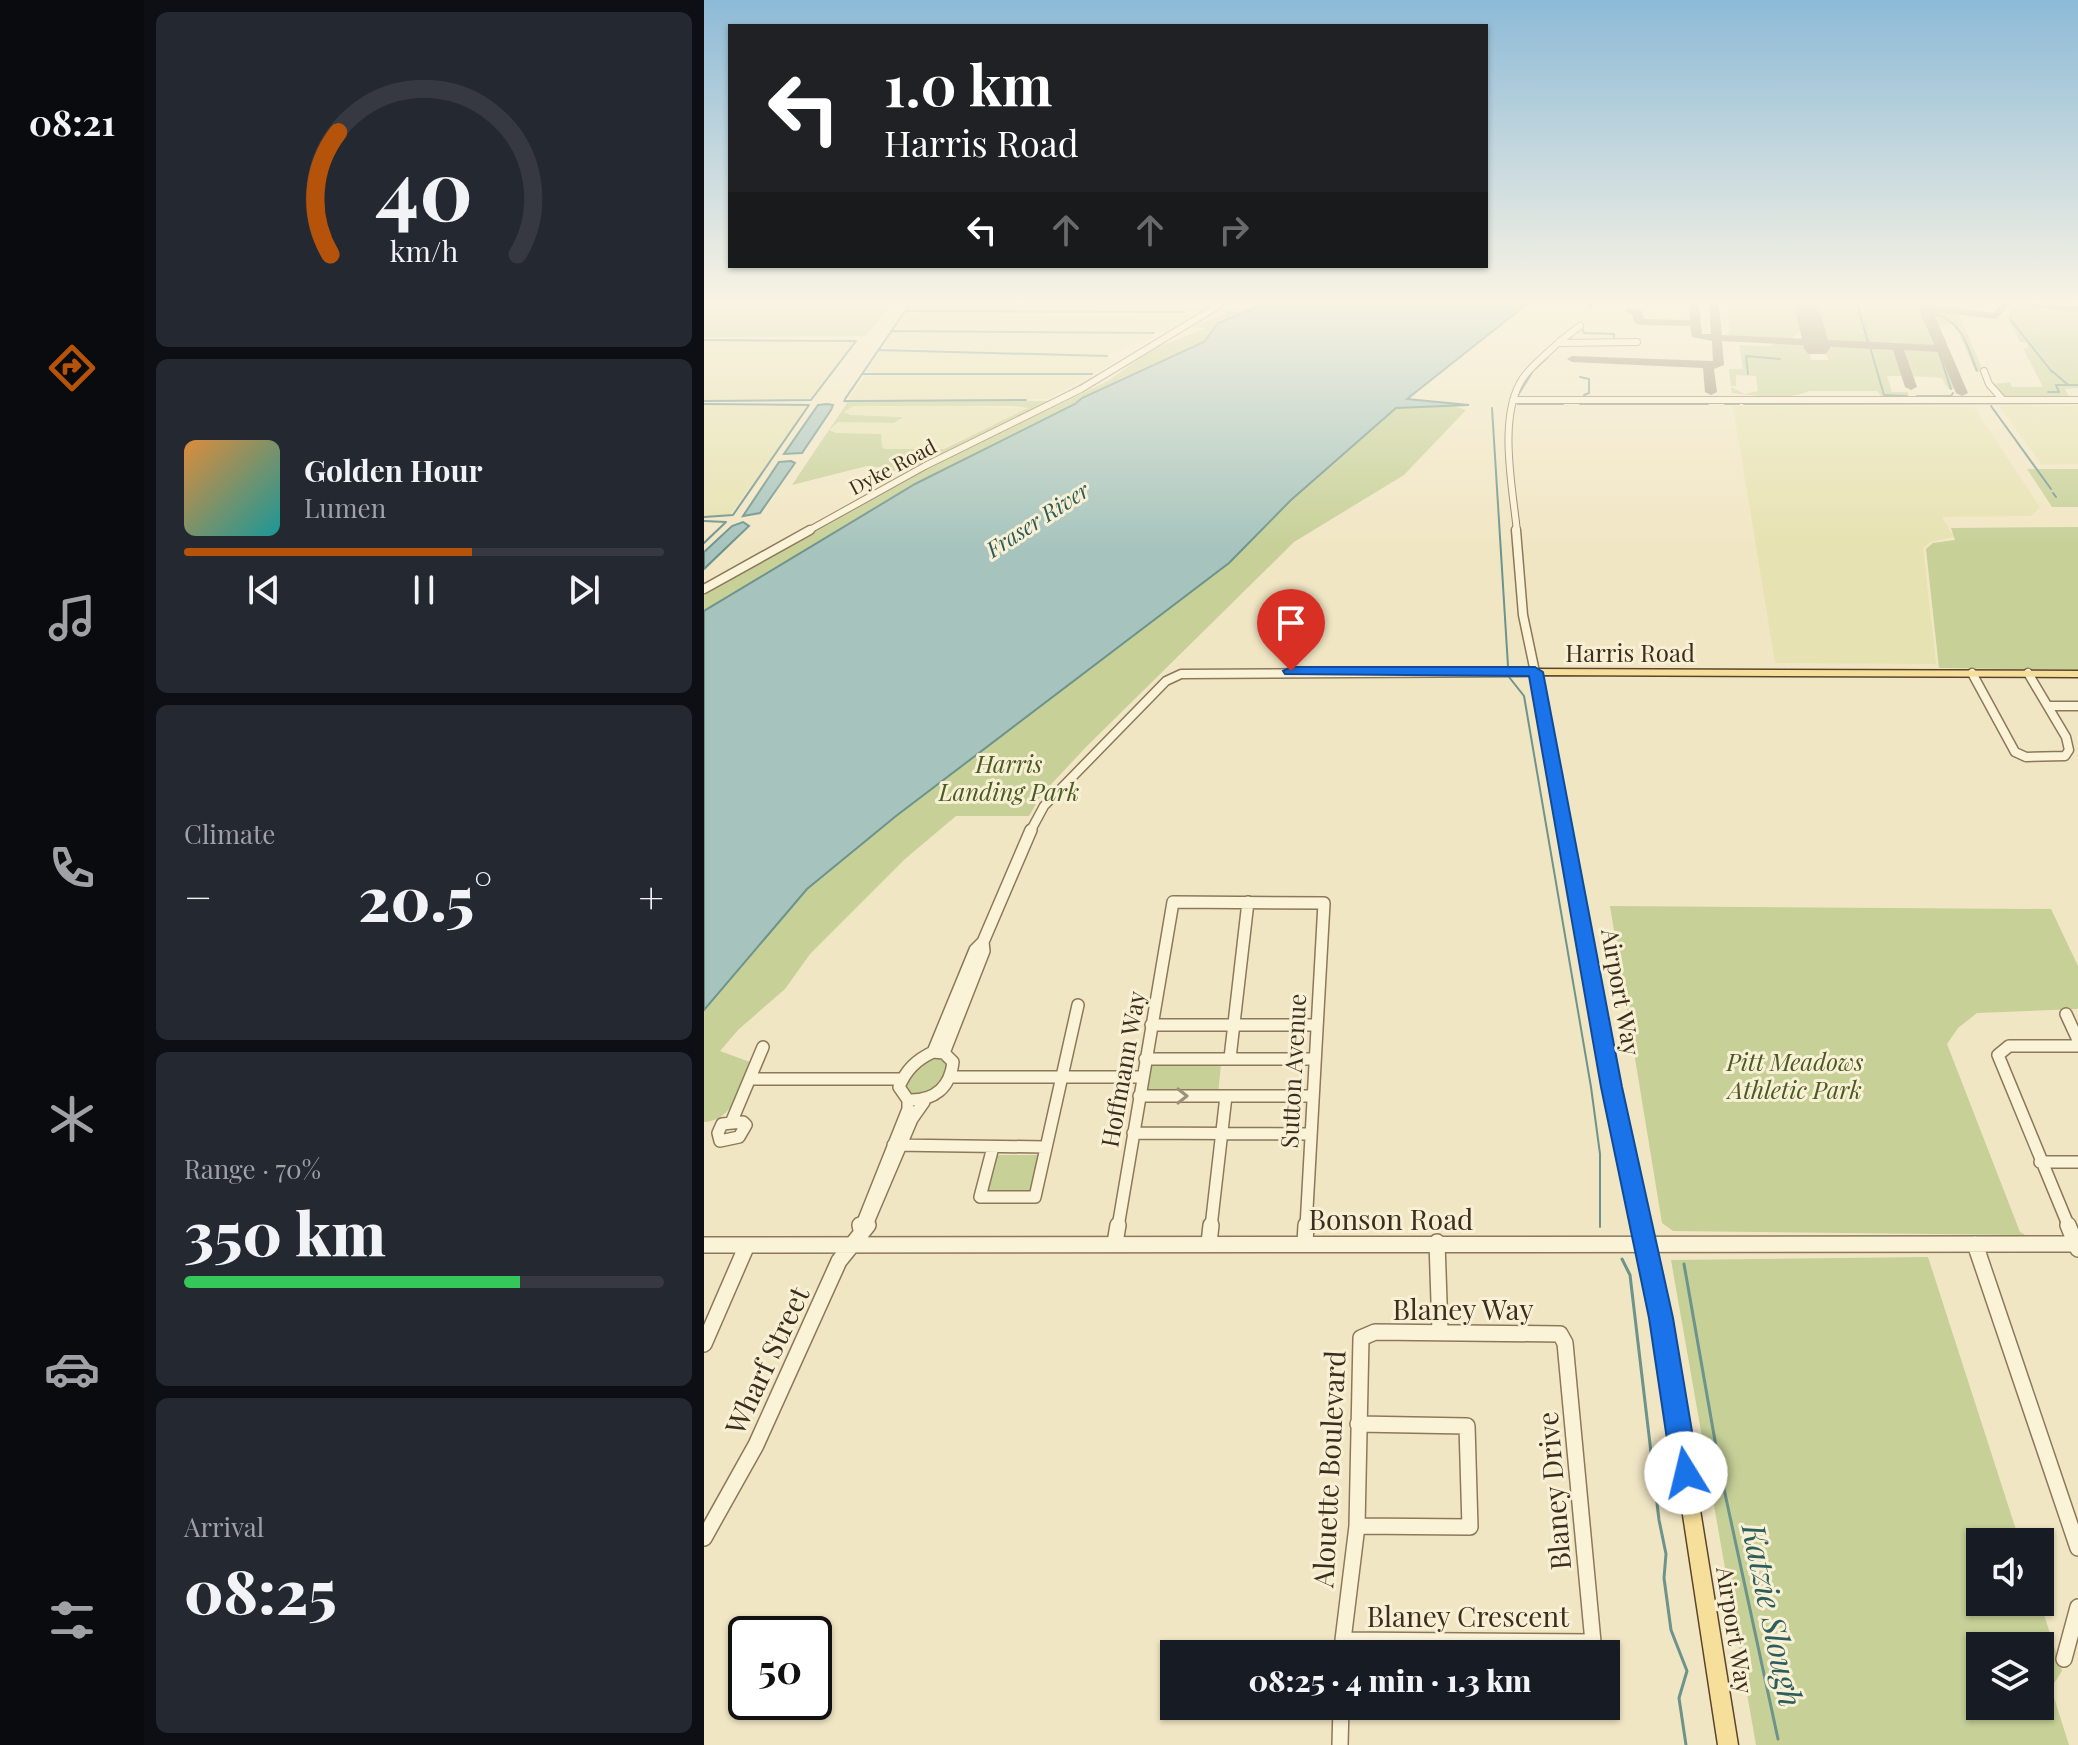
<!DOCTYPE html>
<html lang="en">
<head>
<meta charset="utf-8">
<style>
	:root { --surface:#171b24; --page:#242831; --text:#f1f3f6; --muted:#9ea1a6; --line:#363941; --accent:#b45309 }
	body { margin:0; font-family:"Playfair Display",serif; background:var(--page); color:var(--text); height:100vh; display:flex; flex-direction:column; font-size:30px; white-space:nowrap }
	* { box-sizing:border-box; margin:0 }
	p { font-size:26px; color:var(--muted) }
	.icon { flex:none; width:44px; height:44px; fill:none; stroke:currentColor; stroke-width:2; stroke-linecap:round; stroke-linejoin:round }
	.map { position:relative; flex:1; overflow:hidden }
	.details { display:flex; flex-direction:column; gap:12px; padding:12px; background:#0d0f14; width:560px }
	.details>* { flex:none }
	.hud { position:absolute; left:24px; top:24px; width:760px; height:244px; border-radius:0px; box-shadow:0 2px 6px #0004; background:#202124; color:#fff; overflow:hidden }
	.buttons { position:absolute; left:1262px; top:1528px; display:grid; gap:16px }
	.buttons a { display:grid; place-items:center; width:88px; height:88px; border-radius:0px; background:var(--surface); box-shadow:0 2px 6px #0004; font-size:40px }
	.speed { position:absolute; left:24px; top:1616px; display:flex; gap:16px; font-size:40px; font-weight:700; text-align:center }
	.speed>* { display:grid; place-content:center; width:104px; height:104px; border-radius:50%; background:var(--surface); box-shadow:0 2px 6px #0004; line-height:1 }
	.speed .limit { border:4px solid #111; border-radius:12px; background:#fff; color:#111 }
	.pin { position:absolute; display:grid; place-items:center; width:68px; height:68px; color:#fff; margin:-82px -34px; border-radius:50% 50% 50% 0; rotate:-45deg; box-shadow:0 0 8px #0007 }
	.pin .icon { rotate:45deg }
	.me { position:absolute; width:88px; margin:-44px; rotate:351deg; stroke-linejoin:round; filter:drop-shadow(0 0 6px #0008) }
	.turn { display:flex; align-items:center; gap:28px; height:168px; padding:0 24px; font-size:36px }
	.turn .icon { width:104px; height:104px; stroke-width:2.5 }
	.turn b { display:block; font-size:56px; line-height:68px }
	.lanes { display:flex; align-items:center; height:76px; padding:0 24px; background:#0003; justify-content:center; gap:40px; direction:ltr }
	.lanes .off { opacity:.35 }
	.big { font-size:60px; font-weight:800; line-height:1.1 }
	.details .widget { flex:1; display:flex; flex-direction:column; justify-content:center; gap:12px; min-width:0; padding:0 28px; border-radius:12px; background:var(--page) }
	.details .dial { align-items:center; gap:0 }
	.dial svg { height:208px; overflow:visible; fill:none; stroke:var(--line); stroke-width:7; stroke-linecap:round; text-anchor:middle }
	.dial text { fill:var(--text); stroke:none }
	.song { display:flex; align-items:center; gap:24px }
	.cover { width:96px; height:96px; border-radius:12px; background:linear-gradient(135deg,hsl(30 70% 55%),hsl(180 70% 35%)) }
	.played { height:8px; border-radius:4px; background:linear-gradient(90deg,var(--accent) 60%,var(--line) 60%) }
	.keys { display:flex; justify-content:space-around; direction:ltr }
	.heat { display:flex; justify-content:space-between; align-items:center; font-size:44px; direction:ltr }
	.charge { height:12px; border-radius:6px; background:linear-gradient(90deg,#34c759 70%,var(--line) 0) }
	.trip { position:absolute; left:456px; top:1640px; width:460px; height:80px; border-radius:0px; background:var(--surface); box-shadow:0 2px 6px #0004; font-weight:800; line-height:80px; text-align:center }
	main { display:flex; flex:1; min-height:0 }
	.dock { display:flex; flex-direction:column; width:144px; justify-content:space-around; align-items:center; background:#090b0e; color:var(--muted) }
	.dock .icon { width:56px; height:56px }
	.dock .current { color:var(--accent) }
	.dock b { font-size:36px; color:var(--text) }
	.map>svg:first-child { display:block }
	.farmland { fill:#e7e2b1 }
	.green { fill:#c6d097; fill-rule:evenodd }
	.water { fill:#a6c4bd; stroke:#6c938c; stroke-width:2 }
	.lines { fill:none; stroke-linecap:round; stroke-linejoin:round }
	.stream-far1 { stroke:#6c938c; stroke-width:2 }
	.stream { stroke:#6c938c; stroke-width:3 }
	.taxiway { fill:#968a71; fill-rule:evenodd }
	.runway { fill:#968a71; fill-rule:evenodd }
	.minor-far3-casing { stroke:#8d7859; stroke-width:8 }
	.minor-far2-casing { stroke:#8d7859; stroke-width:11 }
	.minor-far1-casing { stroke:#8d7859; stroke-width:14 }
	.minor-casing { stroke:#8d7859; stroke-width:18 }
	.major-casing { stroke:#5b452d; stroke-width:3 }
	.minor-far3 { stroke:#fbf3d8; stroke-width:6 }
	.minor-far2 { stroke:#fbf3d8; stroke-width:8 }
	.minor-far1 { stroke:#fbf3d8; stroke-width:11 }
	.minor { stroke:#fbf3d8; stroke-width:15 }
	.major { fill:#f6df9a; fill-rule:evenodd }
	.oneway { stroke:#9c907b }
	.route { fill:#1a73e8; stroke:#114b97; stroke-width:2 }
	.labels { text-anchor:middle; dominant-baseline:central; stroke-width:6; stroke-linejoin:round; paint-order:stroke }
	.far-street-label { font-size:20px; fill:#3c2e1e; stroke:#f8f0d4 }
	.far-water-label { font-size:22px; font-style:italic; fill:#2c5d5d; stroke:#f8f0d4 }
	.street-label { font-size:24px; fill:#3c2e1e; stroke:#f8f0d4 }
	.park-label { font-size:24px; font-style:italic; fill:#495a23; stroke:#f8f0d4 }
	.near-street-label { font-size:28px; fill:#3c2e1e; stroke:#f8f0d4 }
	.near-water-label { font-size:32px; font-style:italic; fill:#2c5d5d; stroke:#f8f0d4 }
</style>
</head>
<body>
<main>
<nav class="dock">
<b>08:21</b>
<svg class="icon current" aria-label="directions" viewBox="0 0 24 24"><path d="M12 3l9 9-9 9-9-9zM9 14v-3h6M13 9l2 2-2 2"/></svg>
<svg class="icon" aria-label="music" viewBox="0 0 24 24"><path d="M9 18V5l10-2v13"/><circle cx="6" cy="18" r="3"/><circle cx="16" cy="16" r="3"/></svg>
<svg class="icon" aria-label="phone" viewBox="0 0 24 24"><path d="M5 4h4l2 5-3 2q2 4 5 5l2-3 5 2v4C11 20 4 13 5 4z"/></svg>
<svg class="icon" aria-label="climate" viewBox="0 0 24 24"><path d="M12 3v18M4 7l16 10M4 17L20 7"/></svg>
<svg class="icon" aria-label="car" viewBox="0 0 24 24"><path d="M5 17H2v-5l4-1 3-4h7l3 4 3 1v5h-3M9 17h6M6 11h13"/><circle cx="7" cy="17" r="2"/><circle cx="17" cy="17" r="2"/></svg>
<svg class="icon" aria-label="filters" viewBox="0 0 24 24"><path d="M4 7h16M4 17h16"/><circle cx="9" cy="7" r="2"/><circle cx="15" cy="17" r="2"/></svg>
</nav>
<section class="details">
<div class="widget dial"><svg viewBox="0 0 100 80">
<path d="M14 69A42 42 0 1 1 86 69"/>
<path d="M14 69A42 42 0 0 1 17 22" stroke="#b45309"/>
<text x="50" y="56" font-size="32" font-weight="700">40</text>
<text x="50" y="72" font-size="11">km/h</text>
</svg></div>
<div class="widget">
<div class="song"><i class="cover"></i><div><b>Golden Hour</b><p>Lumen</p></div></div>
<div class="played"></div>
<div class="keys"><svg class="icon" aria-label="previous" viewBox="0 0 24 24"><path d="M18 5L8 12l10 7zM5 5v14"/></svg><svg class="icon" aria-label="pause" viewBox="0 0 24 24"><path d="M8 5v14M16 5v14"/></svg><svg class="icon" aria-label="next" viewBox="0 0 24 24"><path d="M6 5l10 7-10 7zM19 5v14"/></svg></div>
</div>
<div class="widget"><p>Climate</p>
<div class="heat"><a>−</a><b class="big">20.5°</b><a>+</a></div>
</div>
<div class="widget"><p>Range · 70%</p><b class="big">350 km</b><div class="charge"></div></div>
<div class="widget"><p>Arrival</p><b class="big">08:25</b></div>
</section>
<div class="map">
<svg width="1374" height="1745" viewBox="0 0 1374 1745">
	<rect width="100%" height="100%" fill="#f1e6c4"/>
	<!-- farmland -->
	<path class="farmland" d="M 207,304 L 510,304 L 494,312 L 483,312 L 487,316 L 463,332 L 445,332 L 449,336 L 440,341 L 402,355 L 181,348 L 179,345 L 185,336 L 192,332 L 278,332 L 192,329 L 201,314 L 220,312 L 203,310 Z
		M 0,340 L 144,340 L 150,342 L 108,399 L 0,400 Z
		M 182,351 L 402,357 L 410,361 L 392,373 L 363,374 L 387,376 L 344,399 L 145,399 L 161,376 L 192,375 L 162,371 L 175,354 Z
		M 0,405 L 105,406 L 25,516 L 0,517 Z
		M 149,406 L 259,406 L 324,409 L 232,451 L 181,449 L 178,447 L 177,434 L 128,433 L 125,430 L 128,425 L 136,422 L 190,423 L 197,416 L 147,415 L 140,412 Z
		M 1029,406 L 1270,407 L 1336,507 L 1327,516 L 1238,517 L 1250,537 L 1226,542 L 1219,548 L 1232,664 L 1071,663 Z
		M 1295,406 L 1374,406 L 1374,464 L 1338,465 Z"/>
	<!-- green -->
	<path class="green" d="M 0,304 L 189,304 L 161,336 L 0,337 Z
		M 554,304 L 562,304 L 514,323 L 500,342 L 378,398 L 371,404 L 211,484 L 0,611 L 0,592 L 207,475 L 404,381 L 448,349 L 502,328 L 486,327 L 523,314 L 515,310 L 534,311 Z
		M 1014,304 L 1094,304 L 1099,329 L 1086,340 L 1031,337 L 1021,333 L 1026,332 L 1023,305 Z
		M 1110,304 L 1224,304 L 1222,311 L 1234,346 L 1194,344 L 1191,341 L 1191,344 L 1128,341 L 1119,338 Z
		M 1306,304 L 1365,309 L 1374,313 L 1374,388 L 1361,389 L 1365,397 L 1298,397 L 1288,384 L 1310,382 L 1306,383 L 1308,387 L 1339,387 L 1319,348 L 1323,348 L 1323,343 L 1316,342 L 1305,319 Z
		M 1226,311 L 1256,317 L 1279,371 L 1271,371 L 1251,324 L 1233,326 Z
		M 1075,342 L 1103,343 L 1107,360 L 1124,360 L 1120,345 L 1192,350 L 1200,376 L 1183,376 L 1188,392 L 1204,392 L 1205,397 L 1172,397 L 1177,396 L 1173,391 L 1106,391 C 1085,400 1051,396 1028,393 L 1027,387 L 1041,394 L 1054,391 L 1052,376 L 1032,375 L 1032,386 L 1027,386 L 1025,369 L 1039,369 L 1035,345 L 1065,346 Z
		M 444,346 L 392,379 L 223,463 L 182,473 L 178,473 L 179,468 L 163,466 L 88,485 L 143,403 L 139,401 L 345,401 ZM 166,406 L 309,406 L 324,408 L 240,449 L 181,449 L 178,447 L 177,434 L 132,433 L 125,430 L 134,422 L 190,423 L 199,417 L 147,415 L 140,412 L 149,406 Z
		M 1198,348 L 1236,350 L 1251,389 L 1244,389 L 1238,378 L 1207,376 Z
		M 749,406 L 762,410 L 700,475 L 590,542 L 383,746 L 337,795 L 325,816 L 252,816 L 201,859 L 106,954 L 81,989 L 34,1030 L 16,1051 L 46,1062 C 36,1086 30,1121 0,1122 L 0,1010 L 103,889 L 192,816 L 525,563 L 587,500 L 692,408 Z
		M 1323,469 L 1374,469 L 1374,507 L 1348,507 Z
		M 1374,527 L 1374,670 L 1235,668 L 1222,549 L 1229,543 L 1251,540 L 1247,528 Z
		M 906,906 L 1347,909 L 1374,966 L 1374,1009 L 1273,1013 L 1254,1028 L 1243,1044 L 1316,1232 L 1321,1235 L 969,1231 L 958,1223 Z
		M 225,1058 L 239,1059 L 246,1066 L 233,1092 L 206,1096 L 200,1085 L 204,1076 Z
		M 448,1064 L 517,1064 L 514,1095 L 443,1094 Z
		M 291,1155 L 336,1155 L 328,1194 L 282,1194 Z
		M 1224,1257 L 1316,1542 L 1276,1542 L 1276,1602 L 1336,1602 L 1358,1671 L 1347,1688 L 1365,1745 L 1052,1745 L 967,1260 ZM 1276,1646 L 1336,1646 L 1336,1706 L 1276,1706 Z"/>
	<!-- water -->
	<path class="water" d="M 562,304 L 823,304 L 703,399 L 765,405 L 692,408 L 587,500 L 525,563 L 192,816 L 103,889 L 0,1010 L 0,611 L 211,484 L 371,404 L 378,398 L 500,342 L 514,323 Z
		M 123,404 L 129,405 L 127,410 L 98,453 L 80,454 L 114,405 Z
		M 87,461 L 91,463 L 56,513 L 39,516 L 75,462 Z
		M 39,522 L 45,526 L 0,569 L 0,552 L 28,526 Z"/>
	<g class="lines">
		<!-- stream-far1 -->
		<path class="stream-far1" d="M 1153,304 L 1164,342
			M 1219,304 L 1217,312 L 1232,345
			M 886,307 L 889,304
			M 201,311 L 480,312
			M 1228,313 C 1258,320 1263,345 1273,371
			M 1306,319 L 1348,372
			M 879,330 L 880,333 L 910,334 L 910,341
			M 187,331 L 450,333
			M 0,340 L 152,341 L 107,400 L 0,401
			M 1166,347 L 1180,395 L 1203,396
			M 174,350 L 403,356
			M 1234,350 L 1247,389
			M 831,369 L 844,357
			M 1348,371 L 1363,384
			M 158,374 L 388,374
			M 1044,374 L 1042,356 L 1076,359
			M 876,377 L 885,379 L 885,393 L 880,395
			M 1344,392 L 1355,392 L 1352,385 L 1374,385
			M 814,395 L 829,371
			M 1213,396 L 1247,396 L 1249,393
			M 141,399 L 206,304
			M 140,401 L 322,400
			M 0,404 L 105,405 L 29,515 L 0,517
			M 814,404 L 859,404
			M 876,404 L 1004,404
			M 1021,404 L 1035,404
			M 1040,404 L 1374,403
			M 1287,406 L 1347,489
			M 788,408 L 804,666
			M 1349,493 L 1352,497
			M 0,521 L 22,522 L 0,543
			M 805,677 L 820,696 L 887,1087 L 896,1154 L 896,1227"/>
		<!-- stream -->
		<path class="stream" d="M 918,1259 L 926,1275 L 955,1520 L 962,1554 L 960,1578 L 967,1630 L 983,1671 L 975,1698 L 982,1745
			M 980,1264 L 1017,1475 L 1074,1739"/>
		<!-- taxiway -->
		<path class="taxiway" d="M 985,304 L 995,304 L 998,334 L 1007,334 L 1005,304 L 1015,304 L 1018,335 L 1233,345 L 1219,312 L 1221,304 L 1289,313 L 1297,304 L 1307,304 L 1292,319 L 1229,312 L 1264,393 L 1258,396 L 1252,393 L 1235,352 L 1200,350 L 1213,387 L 1207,390 L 1201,387 L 1189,350 L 1018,341 L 1020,365 L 1010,369 L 1013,392 L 1007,395 L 1001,392 L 999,368 L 868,362 L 863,359 L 868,356 L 1009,361 L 1008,341 L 988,337 L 986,326 L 935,325 L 930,322 L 928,314 L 920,311 L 925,308 L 937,310 L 940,319 L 986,320 Z
			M 1326,304 L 1374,306 L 1374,312 L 1331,307 Z"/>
		<!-- runway -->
		<path class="runway" d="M 1090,304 L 1114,304 L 1126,348 L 1122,354 L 1104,354 L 1100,348 Z"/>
		<!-- minor-far3 casing -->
		<g class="minor-far3-casing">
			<path id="minor-far3" d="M 855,342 L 876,326
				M 1280,371 L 1285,384 L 1299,400
				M 809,400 L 1374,400
				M 102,532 L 221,466 L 377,389 L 517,304
				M 813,532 C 809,489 793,416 819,378 C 828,365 843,354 854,343 L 933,342"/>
		</g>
		<!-- minor-far2 casing -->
		<g class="minor-far2-casing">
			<path id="minor-far2" d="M 0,589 L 106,530
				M 1268,673 L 1311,752 L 1322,757 L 1361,756 L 1365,750 L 1362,737 L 1324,673
				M 1344,706 L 1374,706
				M 326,832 L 340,806 L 462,681 L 477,674 L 831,672 L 819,615 L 812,530"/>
		</g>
		<!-- minor-far1 casing -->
		<g class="minor-far1-casing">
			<path id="minor-far1" d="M 1362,1014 L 1374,1040
				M 447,1025 L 612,1025
				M 229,1052 L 240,1053 L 249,1062 C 246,1088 230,1101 204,1100 L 195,1087 C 202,1070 212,1060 229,1052 Z
				M 229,1052 L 271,950 L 279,942
				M 240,1053 L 280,951 L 279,942 L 327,830
				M 526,1058 L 544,902
				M 441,1059 L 610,1059
				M 247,1077 L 438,1077
				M 46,1079 L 199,1079
				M 435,1096 L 608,1096
				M 39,1122 L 42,1125 L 35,1137 L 16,1141 L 14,1133 L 18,1124 Z
				M 27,1123 L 59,1047
				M 429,1133 L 606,1134
				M 189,1145 L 342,1147
				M 289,1147 L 276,1197 L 331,1197 L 374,1005
				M 1336,1162 L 1374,1162
				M 157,1227 L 204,1109 L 204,1100
				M 162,1227 L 208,1119 L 220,1102
				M 414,1227 L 469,902 L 620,903 L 602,1227
				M 507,1227 L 522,1096
				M 1365,1227 L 1294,1055 L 1305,1046 L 1374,1046"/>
		</g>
		<!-- minor casing -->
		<g class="minor-casing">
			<path id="minor" d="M 156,1225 L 157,1230
				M 1364,1225 L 1374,1249
				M 733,1242 L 736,1331
				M 411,1243 L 414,1225
				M 505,1243 L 507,1225
				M 601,1243 L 602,1225
				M 1271,1244 L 1374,1548
				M 0,1245 L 1374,1244
				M 671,1332 L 856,1334 L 861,1343 L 889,1642 L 639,1640 L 653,1526 L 657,1338 Z
				M 0,1344 L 43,1245
				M 653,1526 L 766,1527 L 763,1426 L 654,1424
				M 0,1538 L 52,1445 L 135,1261 L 164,1225
				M 639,1640 L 639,1654
				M 1360,1659 L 1374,1607
				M 636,1745 L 637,1706"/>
		</g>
		<!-- major casing -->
		<g class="major-casing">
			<path id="major" d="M 831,669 L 1374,671 L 1374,677 L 837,675 L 914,1087 L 965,1318 L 1034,1745 L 1014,1745 L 949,1318 L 900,1087 L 826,672 Z"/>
		</g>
		<!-- minor-far3 -->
		<use href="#minor-far3" class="minor-far3"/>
		<!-- minor-far2 -->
		<use href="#minor-far2" class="minor-far2"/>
		<!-- minor-far1 -->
		<use href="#minor-far1" class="minor-far1"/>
		<!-- minor -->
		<use href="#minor" class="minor"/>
		<!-- major -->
		<use href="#major" class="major"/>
	</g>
	<!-- one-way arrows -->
	<defs><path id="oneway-chevron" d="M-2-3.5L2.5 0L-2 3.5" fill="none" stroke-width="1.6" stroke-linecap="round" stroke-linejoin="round" transform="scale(2)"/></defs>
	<use class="oneway" href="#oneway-chevron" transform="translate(478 1096)"/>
	<!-- sky -->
	<linearGradient id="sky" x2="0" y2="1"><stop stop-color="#8dbad7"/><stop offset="0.55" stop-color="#f9f4e4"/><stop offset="1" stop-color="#f9f4e4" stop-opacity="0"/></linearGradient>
	<rect width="1374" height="548" fill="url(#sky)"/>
	<!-- route -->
	<path class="route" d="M 587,667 L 831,667 L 839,672 L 918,1087 L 969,1318 L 995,1473 L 991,1482 L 982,1486 L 972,1482 L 968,1473 L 945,1318 L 897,1087 L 825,676 L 581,674 L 579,671 Z"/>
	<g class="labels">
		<!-- far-street labels -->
		<g class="far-street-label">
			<text transform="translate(188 466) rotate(-28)">Dyke Road</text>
		</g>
		<!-- far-water labels -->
		<g class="far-water-label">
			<text transform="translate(333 519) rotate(-33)">Fraser River</text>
		</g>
		<!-- street labels -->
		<g class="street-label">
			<text x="926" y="652">Harris Road</text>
			<text transform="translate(918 992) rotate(80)">Airport Way</text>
			<text transform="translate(418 1069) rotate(-80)">Hoffmann Way</text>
			<text transform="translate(588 1071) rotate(-87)">Sutton Avenue</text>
			<text transform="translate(1032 1630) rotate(81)">Airport Way</text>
		</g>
		<!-- park labels -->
		<g class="park-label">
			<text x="305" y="763">Harris<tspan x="305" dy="28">Landing Park</tspan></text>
			<text x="1091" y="1061">Pitt Meadows<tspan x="1091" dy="28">Athletic Park</tspan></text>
		</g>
		<!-- near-street labels -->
		<g class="near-street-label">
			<text x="687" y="1218">Bonson Road</text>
			<text x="759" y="1308">Blaney Way</text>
			<text transform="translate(62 1360) rotate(-65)">Wharf Street</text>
			<text transform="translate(624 1469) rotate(-87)">Alouette Boulevard</text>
			<text transform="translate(849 1491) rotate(-95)">Blaney Drive</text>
			<text x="764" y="1615">Blaney Crescent</text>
		</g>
		<!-- near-water labels -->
		<g class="near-water-label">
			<text transform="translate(1070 1615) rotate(78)">Katzie Slough</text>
		</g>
	</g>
</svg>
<div class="buttons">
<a><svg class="icon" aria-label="sound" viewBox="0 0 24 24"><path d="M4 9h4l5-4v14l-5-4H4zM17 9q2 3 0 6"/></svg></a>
<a><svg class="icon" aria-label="layers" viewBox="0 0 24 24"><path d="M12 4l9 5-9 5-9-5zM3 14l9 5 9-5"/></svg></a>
</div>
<div class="speed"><div class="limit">50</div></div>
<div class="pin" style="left:587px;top:671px;background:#d93025"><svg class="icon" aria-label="arrive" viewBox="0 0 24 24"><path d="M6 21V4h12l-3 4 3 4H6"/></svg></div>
<svg class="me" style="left:982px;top:1473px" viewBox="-20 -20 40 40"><circle r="19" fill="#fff"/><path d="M0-13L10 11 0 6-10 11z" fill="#1a73e8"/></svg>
<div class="trip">08:25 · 4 min · 1.3 km</div>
<div class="hud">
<div class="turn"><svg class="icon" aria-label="left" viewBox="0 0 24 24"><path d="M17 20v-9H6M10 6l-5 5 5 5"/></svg><div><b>1.0 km</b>Harris Road</div></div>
<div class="lanes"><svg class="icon" aria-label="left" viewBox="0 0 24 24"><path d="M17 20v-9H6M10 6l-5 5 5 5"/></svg><svg class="icon off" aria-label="ahead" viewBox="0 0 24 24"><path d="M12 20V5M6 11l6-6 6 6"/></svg><svg class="icon off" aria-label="ahead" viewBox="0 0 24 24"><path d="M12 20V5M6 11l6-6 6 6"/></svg><svg class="icon off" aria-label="right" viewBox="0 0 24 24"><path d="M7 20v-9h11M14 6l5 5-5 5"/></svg></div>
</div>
</div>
</main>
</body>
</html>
